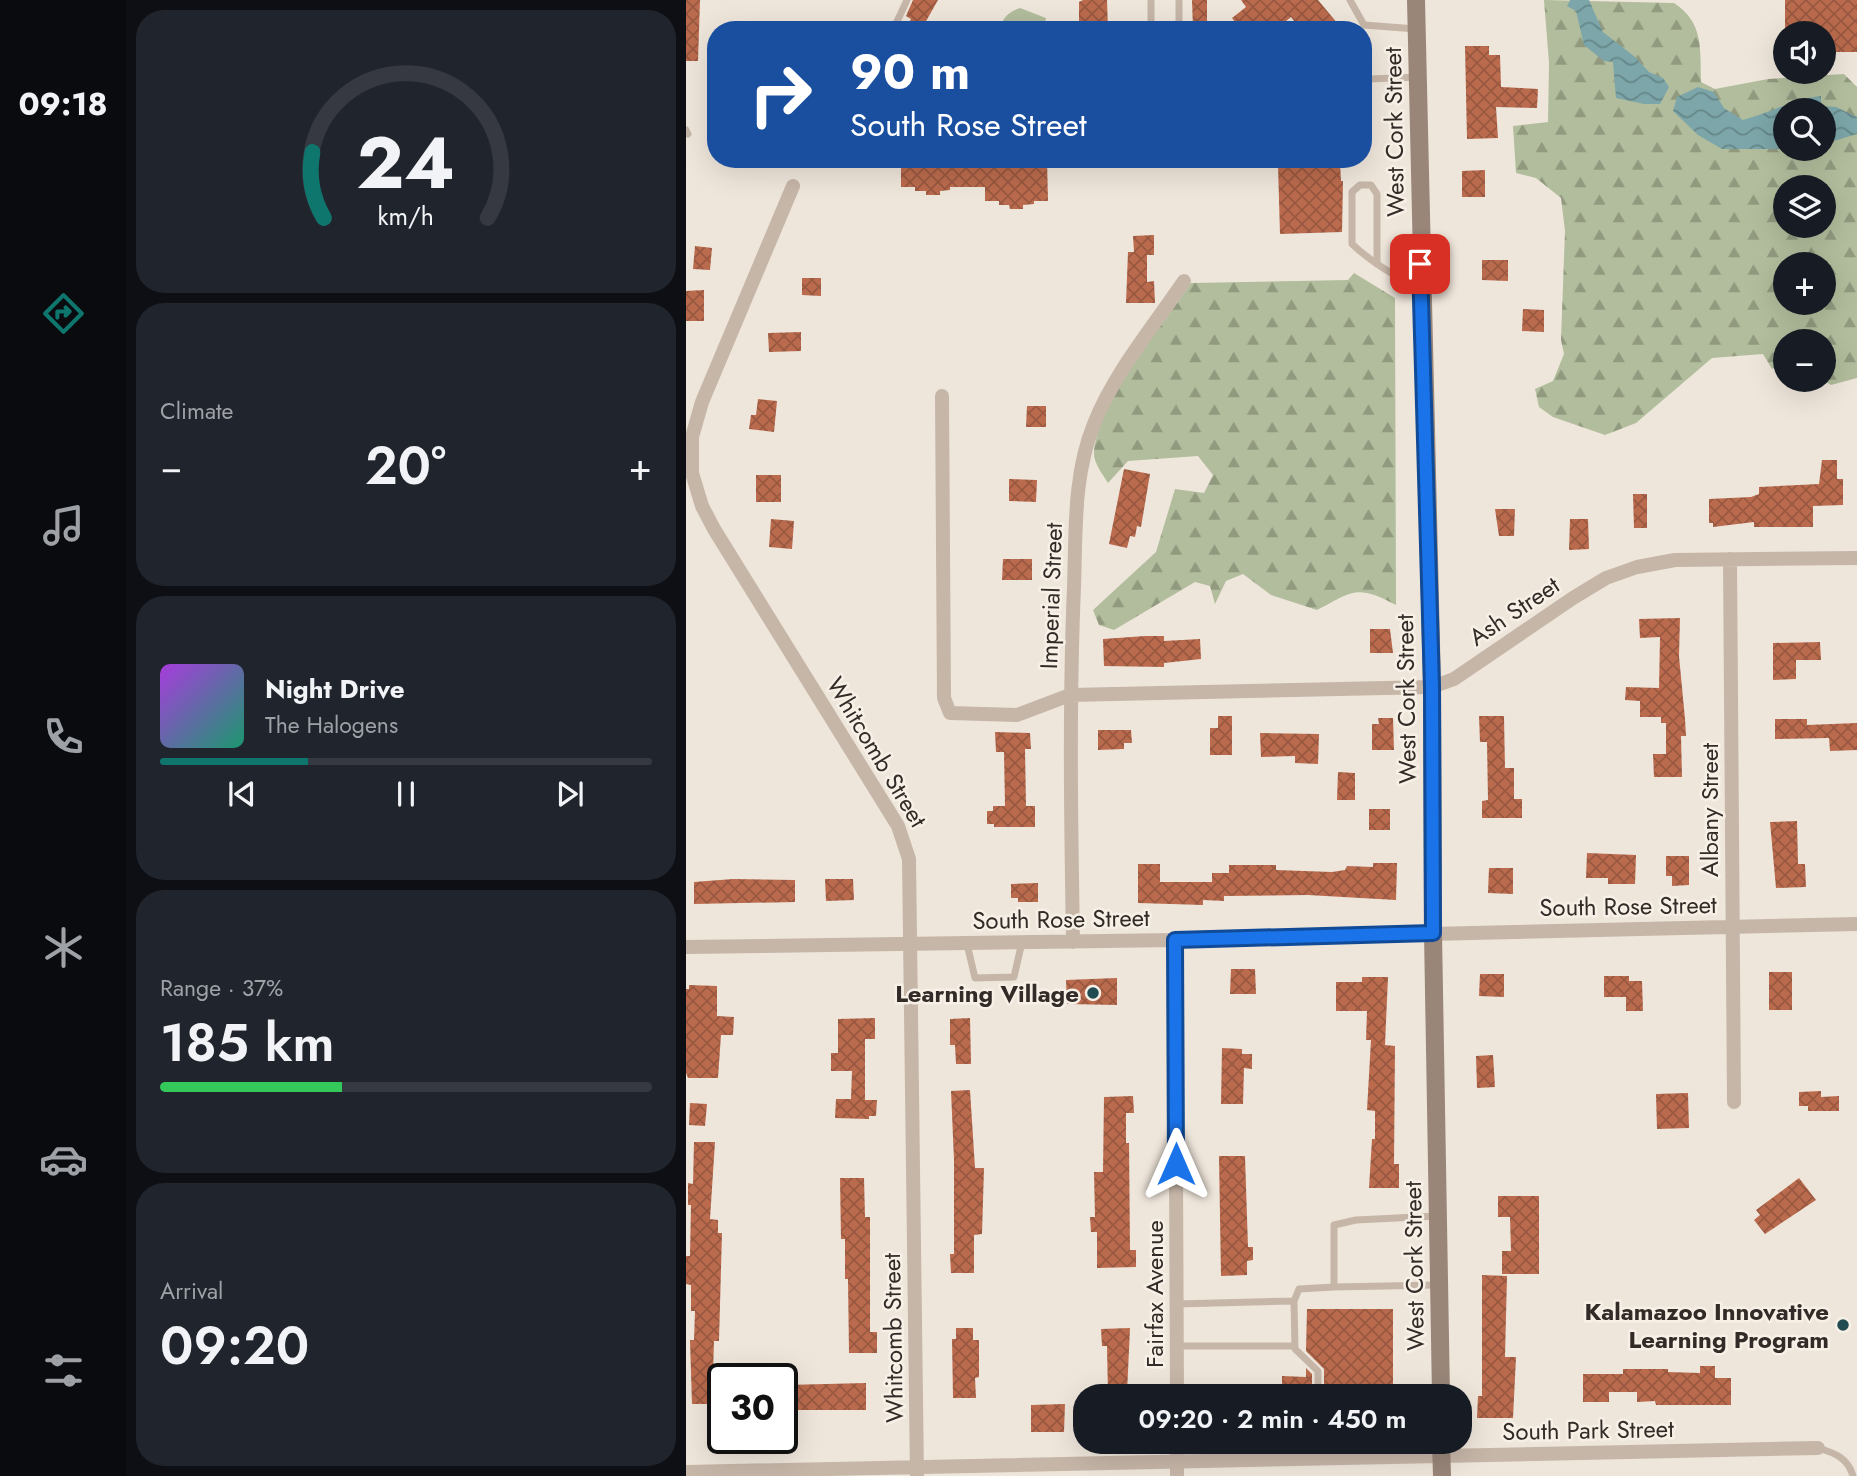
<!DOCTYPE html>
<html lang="en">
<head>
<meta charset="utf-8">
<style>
	:root { --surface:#171b24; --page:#20242c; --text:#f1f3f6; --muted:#9ea1a6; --line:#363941; --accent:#0f766e }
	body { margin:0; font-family:Jost,sans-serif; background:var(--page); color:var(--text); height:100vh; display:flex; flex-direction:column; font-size:26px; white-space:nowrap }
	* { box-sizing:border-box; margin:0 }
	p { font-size:23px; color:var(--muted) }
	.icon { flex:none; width:38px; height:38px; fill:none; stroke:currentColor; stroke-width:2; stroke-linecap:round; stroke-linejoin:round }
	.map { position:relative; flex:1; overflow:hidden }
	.side { display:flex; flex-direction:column; gap:10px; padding:10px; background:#0d0f14; width:560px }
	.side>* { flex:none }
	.banner { position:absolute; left:21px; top:21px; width:665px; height:147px; border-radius:28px; box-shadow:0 7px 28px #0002; background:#1a4fa0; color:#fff; overflow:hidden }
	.buttons { position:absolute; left:1087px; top:21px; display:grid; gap:14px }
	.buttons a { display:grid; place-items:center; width:63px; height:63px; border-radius:50%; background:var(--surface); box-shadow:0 7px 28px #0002; font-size:35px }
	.speed { position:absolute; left:21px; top:1363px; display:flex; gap:14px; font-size:35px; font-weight:700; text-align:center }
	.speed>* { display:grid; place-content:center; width:91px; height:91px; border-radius:50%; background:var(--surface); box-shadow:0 7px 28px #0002; line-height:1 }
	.speed .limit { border:4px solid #111; border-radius:10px; background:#fff; color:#111 }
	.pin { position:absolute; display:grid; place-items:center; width:60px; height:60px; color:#fff; margin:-30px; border-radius:14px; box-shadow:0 4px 10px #0006 }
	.me { position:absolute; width:77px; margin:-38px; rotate:0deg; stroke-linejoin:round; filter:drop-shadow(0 0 5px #0008) }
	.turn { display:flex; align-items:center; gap:24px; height:147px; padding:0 28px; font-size:32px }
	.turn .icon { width:91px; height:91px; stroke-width:2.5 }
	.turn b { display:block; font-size:49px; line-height:60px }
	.big { font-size:52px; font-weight:600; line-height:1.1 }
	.side .card { flex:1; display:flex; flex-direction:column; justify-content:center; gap:10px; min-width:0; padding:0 24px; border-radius:28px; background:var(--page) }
	.side .dial { align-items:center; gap:0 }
	.dial svg { height:182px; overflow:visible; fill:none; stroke:var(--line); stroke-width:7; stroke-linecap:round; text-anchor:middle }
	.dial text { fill:var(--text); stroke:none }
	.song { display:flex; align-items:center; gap:21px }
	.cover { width:84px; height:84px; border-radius:10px; background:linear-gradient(135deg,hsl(280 70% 55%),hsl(160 70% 35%)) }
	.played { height:7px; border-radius:4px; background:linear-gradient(90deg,var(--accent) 30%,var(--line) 30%) }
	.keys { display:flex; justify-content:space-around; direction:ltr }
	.heat { display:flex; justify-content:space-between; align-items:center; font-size:38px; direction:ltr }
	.charge { height:10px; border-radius:5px; background:linear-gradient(90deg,#34c759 37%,var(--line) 0) }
	.trip { position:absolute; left:387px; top:1384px; width:399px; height:70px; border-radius:28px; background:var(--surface); box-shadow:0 7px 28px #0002; font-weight:600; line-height:70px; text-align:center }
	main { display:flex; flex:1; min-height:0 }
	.tabs { display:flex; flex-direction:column; width:126px; justify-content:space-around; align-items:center; background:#090b0e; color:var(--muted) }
	.tabs .icon { width:49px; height:49px }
	.tabs .selected { color:var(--accent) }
	.tabs b { font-size:32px; color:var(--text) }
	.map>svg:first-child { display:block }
	.green { fill:#b1bd9c }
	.forest { fill:url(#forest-firs); fill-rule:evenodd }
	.water { fill:url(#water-waves) }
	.building { fill:url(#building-cross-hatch) }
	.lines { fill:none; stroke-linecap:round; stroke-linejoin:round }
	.lane { stroke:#c6b6a8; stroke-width:7 }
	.street { stroke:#c6b6a8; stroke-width:14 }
	.secondary { stroke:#998679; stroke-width:18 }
	.route-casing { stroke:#114b97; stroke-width:18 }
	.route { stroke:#1a73e8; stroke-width:12 }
	.poi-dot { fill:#214c51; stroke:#f7f0e6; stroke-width:2.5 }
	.labels { text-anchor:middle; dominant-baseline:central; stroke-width:5; stroke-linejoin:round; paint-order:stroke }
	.street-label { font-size:24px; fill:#332b27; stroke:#f7f0e6 }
	.poi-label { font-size:24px; font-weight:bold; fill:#332b27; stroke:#f7f0e6; text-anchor:end }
</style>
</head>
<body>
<main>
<nav class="tabs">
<b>09:18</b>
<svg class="icon selected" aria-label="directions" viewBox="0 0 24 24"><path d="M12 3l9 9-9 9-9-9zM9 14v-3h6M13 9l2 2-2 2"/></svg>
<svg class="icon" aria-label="music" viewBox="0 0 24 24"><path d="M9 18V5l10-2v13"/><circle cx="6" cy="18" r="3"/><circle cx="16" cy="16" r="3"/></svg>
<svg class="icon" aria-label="phone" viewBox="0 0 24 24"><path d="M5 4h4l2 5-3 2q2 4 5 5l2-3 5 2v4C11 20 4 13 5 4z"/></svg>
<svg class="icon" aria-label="climate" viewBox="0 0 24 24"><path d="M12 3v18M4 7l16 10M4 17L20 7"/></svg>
<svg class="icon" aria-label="car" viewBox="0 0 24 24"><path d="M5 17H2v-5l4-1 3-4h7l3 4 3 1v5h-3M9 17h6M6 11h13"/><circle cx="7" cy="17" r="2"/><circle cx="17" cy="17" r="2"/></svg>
<svg class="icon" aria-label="filters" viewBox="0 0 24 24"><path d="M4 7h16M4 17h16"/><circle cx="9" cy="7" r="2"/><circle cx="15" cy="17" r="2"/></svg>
</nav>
<section class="side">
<div class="card dial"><svg viewBox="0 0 100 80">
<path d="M14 69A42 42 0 1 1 86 69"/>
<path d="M14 69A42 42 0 0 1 9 40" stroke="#0f766e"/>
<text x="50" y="56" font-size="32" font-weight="700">24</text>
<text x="50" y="72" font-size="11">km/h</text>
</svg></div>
<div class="card"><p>Climate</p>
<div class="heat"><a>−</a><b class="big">20°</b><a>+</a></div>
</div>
<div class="card">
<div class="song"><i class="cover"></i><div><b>Night Drive</b><p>The Halogens</p></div></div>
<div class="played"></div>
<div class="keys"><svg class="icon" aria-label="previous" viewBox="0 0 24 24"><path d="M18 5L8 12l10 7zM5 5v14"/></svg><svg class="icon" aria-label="pause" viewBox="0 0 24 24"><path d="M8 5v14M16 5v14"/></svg><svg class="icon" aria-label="next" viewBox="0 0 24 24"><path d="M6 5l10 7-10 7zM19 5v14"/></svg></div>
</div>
<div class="card"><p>Range · 37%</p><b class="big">185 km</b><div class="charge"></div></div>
<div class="card"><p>Arrival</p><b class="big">09:20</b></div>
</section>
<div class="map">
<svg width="1171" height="1476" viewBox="0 0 1171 1476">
	<defs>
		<pattern id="forest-firs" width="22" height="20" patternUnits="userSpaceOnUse" patternTransform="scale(1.75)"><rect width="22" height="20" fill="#b1bd9c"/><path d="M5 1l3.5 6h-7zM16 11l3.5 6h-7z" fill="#919a7f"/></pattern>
		<pattern id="water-waves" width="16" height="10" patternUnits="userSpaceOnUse" patternTransform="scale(1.75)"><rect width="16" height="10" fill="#7ca6a9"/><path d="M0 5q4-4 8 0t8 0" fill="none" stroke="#66878a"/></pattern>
		<pattern id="building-cross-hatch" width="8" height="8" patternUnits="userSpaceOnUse" patternTransform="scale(1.75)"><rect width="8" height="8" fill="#bb6b4d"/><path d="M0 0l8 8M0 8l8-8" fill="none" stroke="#995840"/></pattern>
	</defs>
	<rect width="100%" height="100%" fill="#efe6db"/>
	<!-- green -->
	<path class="green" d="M 334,8 L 360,18 L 358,30 L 314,30 C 316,17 323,12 334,8 Z"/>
	<!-- forest -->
	<path class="forest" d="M 858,0 L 988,3 C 1018,23 1014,48 1015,82 L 1029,89 L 1082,79 L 1158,74 L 1171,87 L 1171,378 L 1145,385 L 1137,380 L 1138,341 L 1099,341 L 1099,363 L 1086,369 L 1077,354 L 1026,358 L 950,423 L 919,435 L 867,417 L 853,407 L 849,389 L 867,381 L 878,354 L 875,340 L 879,231 L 875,198 L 850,178 L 830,173 L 827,126 L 862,122 L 863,63 ZM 1099,110 L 1138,110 L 1138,149 L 1099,149 ZM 1099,187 L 1138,187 L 1138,226 L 1099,226 ZM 1099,264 L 1138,264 L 1138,303 L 1099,303 Z
		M 668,273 L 709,298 L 710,605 C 671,584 667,591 631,610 L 585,595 L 557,574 L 540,581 L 529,604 L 524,586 L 509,582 L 428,630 L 413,625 L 407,610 L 470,552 L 489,489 L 518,493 L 527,475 L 512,456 L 442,461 L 422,483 C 417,475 408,463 408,454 C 410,405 477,325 505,283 L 662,280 Z"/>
	<!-- water -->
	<path class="water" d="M 884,0 L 903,0 L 917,32 L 949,57 L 963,72 L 977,78 L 983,87 L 974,104 L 958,104 L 930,98 L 927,62 L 918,61 L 898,45 L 890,11 L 881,6 Z
		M 1012,87 L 1028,92 L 1038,108 L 1057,120 C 1084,113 1107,99 1135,96 L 1135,106 L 1150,107 L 1171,117 L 1171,134 L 1138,144 L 1138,110 L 1099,110 L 1099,149 L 1120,149 L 1036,149 L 1012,135 L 987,111 L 991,97 Z"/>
	<!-- building -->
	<path class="building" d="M 0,0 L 14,0 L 12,61 L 0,61 Z
		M 227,0 L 252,0 L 235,30 L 219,30 L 225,19 L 220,16 Z
		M 397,0 L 421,0 L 422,30 L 393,30 L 393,2 Z
		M 506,0 L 521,0 L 521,30 L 507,30 Z
		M 555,0 L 632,0 L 657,30 L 615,30 L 605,17 L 589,30 L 555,30 L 546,18 L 560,7 Z
		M 1099,0 L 1171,0 L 1171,52 L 1138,52 L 1138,33 L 1099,33 Z
		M 779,46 L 803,46 L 803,55 L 814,55 L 815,87 L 852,89 L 851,108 L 810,107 L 812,138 L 781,139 Z
		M 215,159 L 361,159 L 362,201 L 348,201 L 348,204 L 337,205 L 337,209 L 324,209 L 323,205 L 313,205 L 313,201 L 299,201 L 299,187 L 264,187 L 264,190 L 254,191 L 254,195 L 240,195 L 240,191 L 229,191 L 229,187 L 215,187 Z
		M 654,163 L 655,181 L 657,181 L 656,232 L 594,234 L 592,165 Z
		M 799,170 L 799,197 L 776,197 L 776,171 Z
		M 468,235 L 468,255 L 461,255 L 461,282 L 468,281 L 469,303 L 440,303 L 442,252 L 448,252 L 447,236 Z
		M 9,246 L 26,248 L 24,270 L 7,269 Z
		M 796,260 L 822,260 L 822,281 L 796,280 Z
		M 116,278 L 135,278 L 135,296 L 116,295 Z
		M 18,290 L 18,321 L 0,321 L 0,291 Z
		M 837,309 L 858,310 L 858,332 L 836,331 Z
		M 115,332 L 115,351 L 83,352 L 82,333 Z
		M 72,399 L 91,401 L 88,432 L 63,429 L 65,415 L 70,415 Z
		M 341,406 L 360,406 L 360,427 L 340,427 Z
		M 1136,460 L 1151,460 L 1151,479 L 1157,479 L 1157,505 L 1127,506 L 1127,527 L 1068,527 L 1068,522 L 1027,527 L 1027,523 L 1023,523 L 1023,499 L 1065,497 L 1073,494 L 1073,487 L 1133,484 Z
		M 438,469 L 464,474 L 455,527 L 451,526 L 449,537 L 444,536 L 441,548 L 423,544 Z
		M 70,475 L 95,475 L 95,502 L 70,502 Z
		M 323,479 L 351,480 L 350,502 L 323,501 Z
		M 947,494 L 961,494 L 961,528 L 948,528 Z
		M 809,509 L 829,509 L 828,536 L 813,536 Z
		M 85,519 L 108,521 L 106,549 L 83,547 Z
		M 884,519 L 902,519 L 903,549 L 883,550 Z
		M 317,559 L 346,559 L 346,580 L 316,580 Z
		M 994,618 L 993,656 L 999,719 L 1000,736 L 995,736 L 996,777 L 968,777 L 967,754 L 980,754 L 980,723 L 975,723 L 975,717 L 954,717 L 954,701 L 939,700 L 940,687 L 973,688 L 974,637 L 954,638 L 953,619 Z
		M 684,629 L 704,629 L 707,653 L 684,653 Z
		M 459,636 L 478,636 L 478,641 L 514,639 L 515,659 L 478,663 L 478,667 L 418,666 L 417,639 Z
		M 1134,642 L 1135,660 L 1110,660 L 1110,679 L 1087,680 L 1087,643 Z
		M 532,716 L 546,716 L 546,755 L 524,755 L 524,728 L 532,728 Z
		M 793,716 L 818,716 L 819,768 L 828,768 L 828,799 L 836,799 L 836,818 L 796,818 L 796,801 L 802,800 L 801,742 L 794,742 Z
		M 692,718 L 707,718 L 708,750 L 686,750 L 686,724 L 693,724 Z
		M 1089,719 L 1121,719 L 1121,725 L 1171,723 L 1171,750 L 1144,751 L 1143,738 L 1089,739 Z
		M 412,730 L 445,730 L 446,743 L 438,743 L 438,749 L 412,750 Z
		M 309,732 L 344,733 L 345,749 L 339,749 L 340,806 L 349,806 L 349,827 L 308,827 L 308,824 L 301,824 L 301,811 L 307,811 L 307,806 L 319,806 L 318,752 L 310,752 Z
		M 574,733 L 633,734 L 632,764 L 609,763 L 609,756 L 575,757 Z
		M 652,772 L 669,773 L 669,800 L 651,800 Z
		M 683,809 L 704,809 L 704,830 L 683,830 Z
		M 1111,821 L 1112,864 L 1119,864 L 1120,887 L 1090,888 L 1084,822 Z
		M 901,853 L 950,855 L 949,884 L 922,884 L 922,878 L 900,878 Z
		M 980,856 L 1003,856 L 1003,885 L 986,886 L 986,876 L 980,876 Z
		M 687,863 L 711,863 L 710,900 L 622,895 L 538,896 L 538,901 L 517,900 L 517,905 L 452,903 L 452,864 L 474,864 L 474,882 L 526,882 L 526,873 L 543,873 L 543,865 L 590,865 L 590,870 L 646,872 L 659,870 L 661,866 L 687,867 Z
		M 803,868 L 827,868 L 827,894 L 802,893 Z
		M 47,879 L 109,880 L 109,902 L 8,904 L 8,882 Z
		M 139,879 L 167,879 L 168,900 L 140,901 Z
		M 352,883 L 352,902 L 332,902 L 332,898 L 325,898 L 325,884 Z
		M 545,969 L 569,969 L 570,994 L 544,994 Z
		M 1083,972 L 1106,972 L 1106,1010 L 1083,1010 Z
		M 794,974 L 818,974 L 818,997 L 793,996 Z
		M 918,976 L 943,976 L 943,981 L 956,981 L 957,1011 L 940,1011 L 940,997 L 918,997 Z
		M 676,977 L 702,977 L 699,1045 L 709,1046 L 708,1164 L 713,1164 L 713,1188 L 683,1188 L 686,1139 L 689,1139 L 689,1111 L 681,1110 L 685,1040 L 680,1040 L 681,1011 L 650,1011 L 650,982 L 676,982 Z
		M 431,978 L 431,1005 L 381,1004 L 380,980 Z
		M 3,985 L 31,986 L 31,1016 L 48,1017 L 47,1035 L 35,1035 L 32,1078 L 2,1078 L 0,1073 L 0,989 L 3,989 Z
		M 189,1018 L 189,1039 L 179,1039 L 179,1100 L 191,1100 L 190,1116 L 183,1116 L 183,1119 L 149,1118 L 150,1099 L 165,1099 L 166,1071 L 145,1071 L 145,1053 L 152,1053 L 152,1019 Z
		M 284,1018 L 285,1064 L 270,1064 L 269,1045 L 264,1045 L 264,1019 Z
		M 536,1048 L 556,1049 L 556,1054 L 566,1054 L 566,1069 L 558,1068 L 557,1104 L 535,1104 Z
		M 807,1055 L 809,1087 L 791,1088 L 790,1056 Z
		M 284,1090 L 289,1168 L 298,1168 L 296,1234 L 288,1235 L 288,1273 L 265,1273 L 264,1254 L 268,1254 L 268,1160 L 265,1091 Z
		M 1135,1091 L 1135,1097 L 1153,1096 L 1153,1111 L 1122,1111 L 1122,1106 L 1113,1106 L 1113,1092 Z
		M 1002,1093 L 1003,1128 L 971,1129 L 970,1094 Z
		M 447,1096 L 448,1113 L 440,1113 L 440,1143 L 443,1143 L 444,1250 L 450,1250 L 450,1267 L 411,1268 L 411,1232 L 405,1232 L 404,1217 L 409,1217 L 408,1172 L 417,1172 L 418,1097 Z
		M 4,1103 L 21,1104 L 19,1126 L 3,1125 Z
		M 8,1142 L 29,1142 L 24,1219 L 32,1220 L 32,1233 L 36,1233 L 33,1341 L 28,1341 L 26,1404 L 6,1404 L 4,1340 L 8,1340 L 9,1311 L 5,1311 L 5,1285 L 0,1284 L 0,1256 L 4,1256 L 5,1205 L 2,1205 L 2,1183 L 7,1184 Z
		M 533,1156 L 559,1156 L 562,1247 L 567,1247 L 567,1260 L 561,1261 L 561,1275 L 535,1276 Z
		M 154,1178 L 178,1178 L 179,1217 L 184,1217 L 184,1332 L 191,1332 L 191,1353 L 163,1353 L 162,1279 L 159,1279 L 159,1239 L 155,1239 Z
		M 1113,1178 L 1130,1200 L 1079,1234 L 1068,1220 L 1074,1215 L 1070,1210 Z
		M 812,1196 L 853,1196 L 853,1274 L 816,1274 L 816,1251 L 825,1251 L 824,1217 L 812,1217 Z
		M 796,1275 L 821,1276 L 819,1357 L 830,1357 L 827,1418 L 791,1418 L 792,1396 L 796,1396 Z
		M 621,1309 L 707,1309 L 707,1396 L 638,1396 L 638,1369 L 620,1351 Z
		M 270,1328 L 287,1328 L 287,1340 L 293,1340 L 293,1377 L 289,1378 L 290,1398 L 267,1398 L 266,1339 L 270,1339 Z
		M 444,1328 L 441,1393 L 422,1394 L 421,1346 L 416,1346 L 415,1329 Z
		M 1014,1366 L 1029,1366 L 1029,1378 L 1045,1378 L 1045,1405 L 970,1405 L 969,1401 L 951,1402 L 951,1392 L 923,1392 L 923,1402 L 897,1402 L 897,1374 L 937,1374 L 937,1369 L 982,1369 L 982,1372 L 1014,1373 Z
		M 620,1368 L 626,1374 L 626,1396 L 596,1396 L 596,1376 L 620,1377 Z
		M 180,1383 L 180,1410 L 102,1410 L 100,1385 Z
		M 379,1404 L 378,1432 L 345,1432 L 345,1405 Z"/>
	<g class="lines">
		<!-- lane -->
		<path class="lane" d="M 465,0 L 465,29 L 493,28 L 493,0
			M 664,0 L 678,25 L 730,29
			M 207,30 L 221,0
			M 683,79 L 731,77
			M 0,130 L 2,134
			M 691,264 L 691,194 L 685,185 L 674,185 L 666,192 L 666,244 C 686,263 710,276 734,290
			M 281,944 L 289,978 L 328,977 L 336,942
			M 751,1216 L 670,1220 L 648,1225 L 648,1287 L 751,1285
			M 491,1304 L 608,1301
			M 491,1346 L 608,1346
			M 632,1396 L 632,1371 L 609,1349 L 608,1301 L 613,1289 L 648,1287
			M 1132,1448 C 1149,1453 1162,1458 1167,1476
			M 632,1458 L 632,1442"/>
		<!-- street -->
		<path class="street" d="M 107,186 L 16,402 L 6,437 L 6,473 L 16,506 L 28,529 L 212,826 L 223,859 L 231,1476
			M 256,396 L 258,698 L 264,713 L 331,715 L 384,695 L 746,687 L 768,679 L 887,598 L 920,578 L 951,567 L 989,560 L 1171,558
			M 1044,559 L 1048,1102
			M 489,940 L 491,1396
			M 387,942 C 385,823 383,705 388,587 C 390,533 387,475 408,424 C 428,373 467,327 498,281
			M 0,947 L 489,940 L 1171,924
			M 491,1442 L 491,1476
			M 0,1472 L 1132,1448"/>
		<!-- secondary -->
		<path class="secondary" d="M 730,0 L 746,687 L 747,933 L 755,1396
			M 755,1442 L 756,1476"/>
	</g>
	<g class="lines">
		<!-- route casing -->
		<g class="route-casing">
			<path id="route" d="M 490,1164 L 489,940 L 747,933 L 746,687 L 734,264"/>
		</g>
		<!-- route -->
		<use href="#route" class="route"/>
	</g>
	<!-- markers -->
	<g class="poi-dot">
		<circle cx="407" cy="993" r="7"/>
		<circle cx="1157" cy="1325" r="7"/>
	</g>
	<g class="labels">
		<!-- street labels -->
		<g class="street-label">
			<text transform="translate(708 132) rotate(-91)">West Cork Street</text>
			<text transform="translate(365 596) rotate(-88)">Imperial Street</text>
			<text transform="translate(828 611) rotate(-34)">Ash Street</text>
			<text transform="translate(720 699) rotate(-91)">West Cork Street</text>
			<text transform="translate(191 752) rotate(59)">Whitcomb Street</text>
			<text transform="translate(1023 810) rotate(-90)">Albany Street</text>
			<text transform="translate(942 906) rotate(-1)">South Rose Street</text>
			<text transform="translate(375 919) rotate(-1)">South Rose Street</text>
			<text transform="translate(728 1266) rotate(-91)">West Cork Street</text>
			<text transform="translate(468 1294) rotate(-90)">Fairfax Avenue</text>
			<text transform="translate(207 1338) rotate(-91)">Whitcomb Street</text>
			<text transform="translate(902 1430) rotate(-1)">South Park Street</text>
		</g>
		<!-- poi labels -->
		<g class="poi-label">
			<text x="393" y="993">Learning Village</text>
			<text x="1143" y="1311">Kalamazoo Innovative<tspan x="1143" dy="28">Learning Program</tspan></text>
		</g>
	</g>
</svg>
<div class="buttons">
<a><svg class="icon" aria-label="sound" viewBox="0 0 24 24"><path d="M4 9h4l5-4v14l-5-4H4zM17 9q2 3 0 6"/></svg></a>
<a><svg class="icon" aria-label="search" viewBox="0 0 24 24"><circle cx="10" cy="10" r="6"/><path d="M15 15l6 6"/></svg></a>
<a><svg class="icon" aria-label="layers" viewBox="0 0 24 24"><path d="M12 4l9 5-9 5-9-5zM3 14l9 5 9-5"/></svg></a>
<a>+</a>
<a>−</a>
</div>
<div class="speed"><div class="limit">30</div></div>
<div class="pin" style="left:734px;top:264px;background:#d93025"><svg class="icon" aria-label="arrive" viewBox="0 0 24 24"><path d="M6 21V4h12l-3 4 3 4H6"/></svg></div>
<svg class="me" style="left:490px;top:1164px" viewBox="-20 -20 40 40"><path d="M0-17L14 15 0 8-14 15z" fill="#1a73e8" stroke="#fff" stroke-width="4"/></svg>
<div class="trip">09:20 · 2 min · 450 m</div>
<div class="banner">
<div class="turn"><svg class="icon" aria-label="right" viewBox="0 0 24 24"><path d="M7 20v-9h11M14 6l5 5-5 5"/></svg><div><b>90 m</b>South Rose Street</div></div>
</div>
</div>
</main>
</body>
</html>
